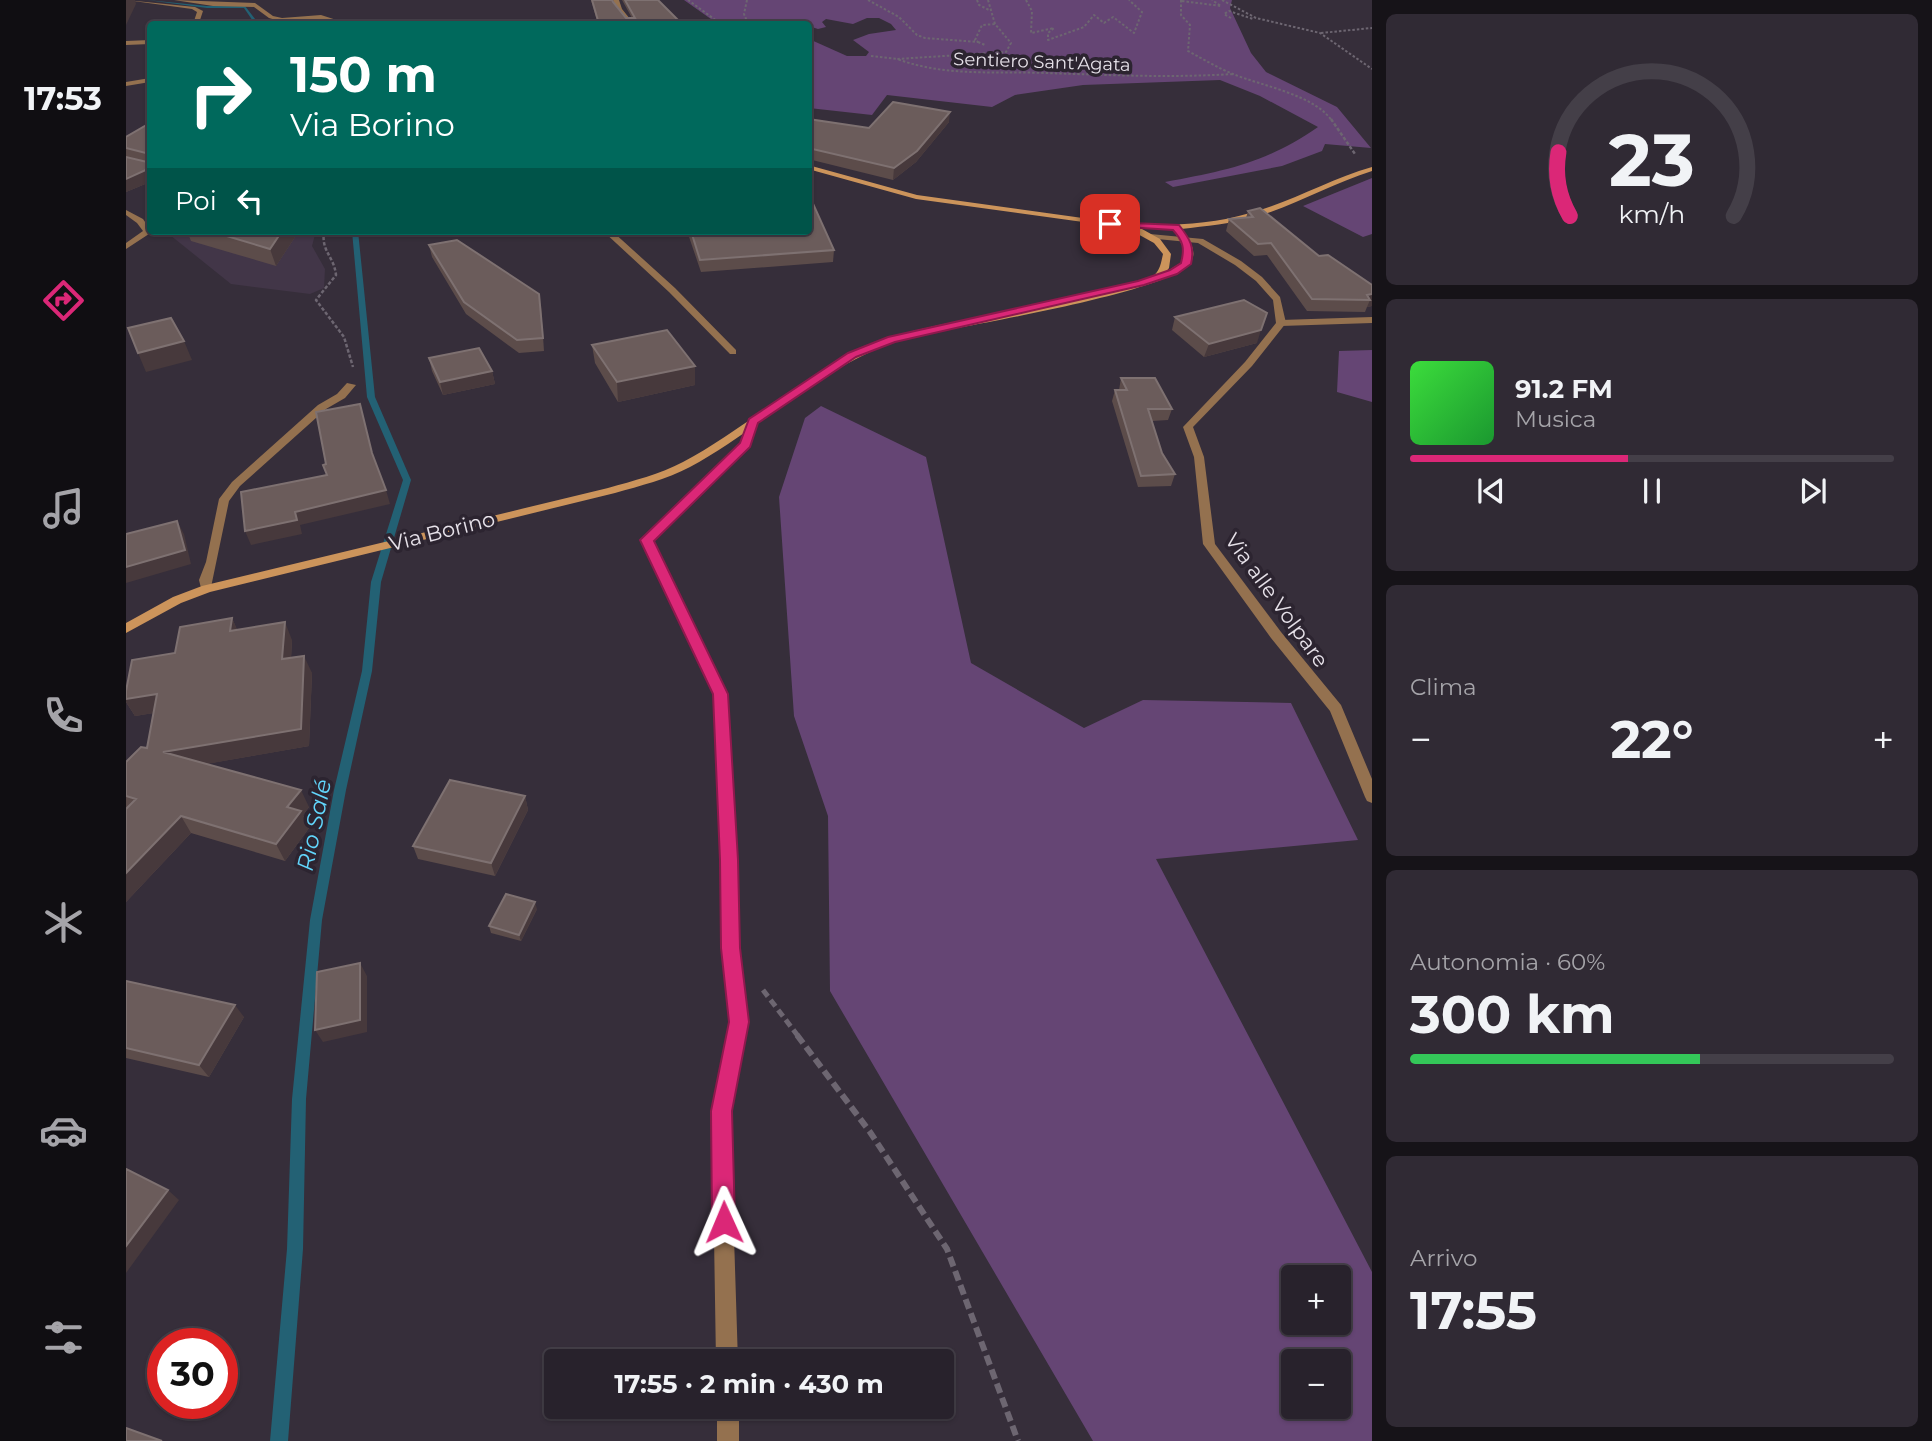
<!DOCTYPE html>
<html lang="it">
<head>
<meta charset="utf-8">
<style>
	:root { --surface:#28222c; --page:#302a34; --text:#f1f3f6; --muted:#a5a4a9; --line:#443f48; --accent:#db2777 }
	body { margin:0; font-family:Montserrat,sans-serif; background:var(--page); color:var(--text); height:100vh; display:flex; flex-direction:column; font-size:26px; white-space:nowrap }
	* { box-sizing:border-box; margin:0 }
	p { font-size:23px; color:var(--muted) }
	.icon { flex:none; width:38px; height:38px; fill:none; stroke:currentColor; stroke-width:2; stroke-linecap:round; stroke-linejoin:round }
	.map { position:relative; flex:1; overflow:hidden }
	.details { display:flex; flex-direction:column; gap:14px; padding:14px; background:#161318; width:560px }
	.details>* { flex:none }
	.guide { position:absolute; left:21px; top:21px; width:665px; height:214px; border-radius:7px; box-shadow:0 2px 5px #0004,0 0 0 2px var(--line); background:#00695c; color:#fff; overflow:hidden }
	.controls { position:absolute; left:1155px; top:1265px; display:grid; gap:14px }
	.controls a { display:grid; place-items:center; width:70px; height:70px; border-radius:7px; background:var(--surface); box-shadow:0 2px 5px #0004,0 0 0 2px var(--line); font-size:35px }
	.speed { position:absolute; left:21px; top:1328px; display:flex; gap:14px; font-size:35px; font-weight:700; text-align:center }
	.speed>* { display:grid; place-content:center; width:91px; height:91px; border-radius:50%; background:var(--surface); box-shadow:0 2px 5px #0004,0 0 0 2px var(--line); line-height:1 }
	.speed .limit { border:10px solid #d22; background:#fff; color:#111 }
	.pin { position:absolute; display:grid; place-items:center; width:60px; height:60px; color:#fff; margin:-30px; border-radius:14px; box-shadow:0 4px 10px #0006 }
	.me { position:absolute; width:77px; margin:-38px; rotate:359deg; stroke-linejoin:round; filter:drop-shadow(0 0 5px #0008) }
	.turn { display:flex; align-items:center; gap:24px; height:147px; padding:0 28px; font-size:32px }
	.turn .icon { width:91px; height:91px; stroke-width:2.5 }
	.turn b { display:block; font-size:49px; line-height:60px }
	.then { display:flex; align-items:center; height:66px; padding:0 28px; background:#0003; gap:14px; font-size:26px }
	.big { font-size:52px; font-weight:700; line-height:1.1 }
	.details .tile { flex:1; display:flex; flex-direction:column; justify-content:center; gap:10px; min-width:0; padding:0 24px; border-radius:10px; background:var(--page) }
	.details .dial { align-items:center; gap:0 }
	.dial svg { height:182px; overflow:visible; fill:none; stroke:var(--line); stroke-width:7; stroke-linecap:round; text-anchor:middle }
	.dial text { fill:var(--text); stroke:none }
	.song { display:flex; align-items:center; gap:21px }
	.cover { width:84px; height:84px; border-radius:10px; background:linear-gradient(135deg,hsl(120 70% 55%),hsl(130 70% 35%)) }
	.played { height:7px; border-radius:4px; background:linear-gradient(90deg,var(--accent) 45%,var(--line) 45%) }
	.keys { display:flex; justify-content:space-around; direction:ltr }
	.heat { display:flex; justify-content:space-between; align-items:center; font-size:38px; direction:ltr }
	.charge { height:10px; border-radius:5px; background:linear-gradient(90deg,#34c759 60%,var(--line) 0) }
	.trip { position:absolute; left:418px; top:1349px; width:410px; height:70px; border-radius:7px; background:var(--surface); box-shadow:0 2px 5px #0004,0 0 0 2px var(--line); font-weight:700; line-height:70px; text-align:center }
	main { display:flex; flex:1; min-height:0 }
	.dock { display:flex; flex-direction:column; width:126px; justify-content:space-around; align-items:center; background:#100e12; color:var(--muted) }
	.dock .icon { width:49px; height:49px }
	.dock .on { color:var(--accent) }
	.dock b { font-size:32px; color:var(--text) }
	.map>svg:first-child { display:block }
	.built { fill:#423648 }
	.green { fill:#654574; fill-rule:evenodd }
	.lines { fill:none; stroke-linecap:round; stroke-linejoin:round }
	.stream { fill:#236174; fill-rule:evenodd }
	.path-far3 { stroke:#6d6671; stroke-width:2; stroke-dasharray:2.5 2; stroke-linecap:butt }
	.path-far2 { stroke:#6d6671; stroke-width:2.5; stroke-dasharray:3.5 2; stroke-linecap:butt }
	.path-far1 { stroke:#6d6671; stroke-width:5; stroke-dasharray:8 4.5; stroke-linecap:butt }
	.path { stroke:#6d6671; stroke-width:6; stroke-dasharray:10 5; stroke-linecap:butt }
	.lane { fill:#94714f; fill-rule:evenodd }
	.street { fill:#94714f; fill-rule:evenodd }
	.secondary { fill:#cc945b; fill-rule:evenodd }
	.wall { fill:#5c4c4a }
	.shaded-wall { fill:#47393c }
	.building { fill:#6b5c5b; stroke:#7e7171; stroke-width:2 }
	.route { fill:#db2777; stroke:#8e194d; stroke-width:2 }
	.labels { text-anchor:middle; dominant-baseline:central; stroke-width:7; stroke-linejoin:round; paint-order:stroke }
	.far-street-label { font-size:18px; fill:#e6e1e9; stroke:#2c2430 }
	.street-label { font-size:21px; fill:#e6e1e9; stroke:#2c2430 }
	.water-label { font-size:23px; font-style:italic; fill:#62d6fc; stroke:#2c2430 }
</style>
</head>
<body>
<main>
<nav class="dock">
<b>17:53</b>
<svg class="icon on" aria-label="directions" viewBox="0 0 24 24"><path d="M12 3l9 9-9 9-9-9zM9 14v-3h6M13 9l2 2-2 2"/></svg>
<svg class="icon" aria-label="music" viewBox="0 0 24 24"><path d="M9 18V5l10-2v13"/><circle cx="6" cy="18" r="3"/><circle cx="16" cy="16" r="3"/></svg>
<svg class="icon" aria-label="phone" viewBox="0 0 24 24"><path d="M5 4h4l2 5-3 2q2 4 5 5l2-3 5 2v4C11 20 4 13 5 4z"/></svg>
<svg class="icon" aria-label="climate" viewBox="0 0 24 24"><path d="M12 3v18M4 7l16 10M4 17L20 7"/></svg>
<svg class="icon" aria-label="car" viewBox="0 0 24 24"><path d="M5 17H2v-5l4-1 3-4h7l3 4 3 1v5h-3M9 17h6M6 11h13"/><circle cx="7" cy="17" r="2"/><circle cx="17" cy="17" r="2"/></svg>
<svg class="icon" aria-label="filters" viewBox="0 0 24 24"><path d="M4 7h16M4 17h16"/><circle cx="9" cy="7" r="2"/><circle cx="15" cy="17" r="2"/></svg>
</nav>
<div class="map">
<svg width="1246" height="1441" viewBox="0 0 1246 1441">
	<rect width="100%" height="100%" fill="#362e3a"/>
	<!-- built -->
	<path class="built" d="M 39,231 L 190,231 L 186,246 L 199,269 L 198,288 L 184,294 L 105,284 Z"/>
	<!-- green -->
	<path class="green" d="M 558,0 L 1106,0 L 1104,8 L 1125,53 L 1140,72 L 1211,107 L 1245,148 L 1199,144 L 1196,151 L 1156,166 L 1047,187 L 1039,182 C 1099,171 1140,163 1192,127 L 1134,96 L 1094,80 L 957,85 L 889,95 L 866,107 L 761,95 L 746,115 L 683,108 L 686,84 L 683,83 L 683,39 L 721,56 L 740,56 L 743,52 L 727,40 L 743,34 L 770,30 L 765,24 L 753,18 L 741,18 L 727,24 L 700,19 L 696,22 L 700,27 L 692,29 L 673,23 L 592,24 Z
		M 1246,178 L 1246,234 L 1237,237 L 1177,206 Z
		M 1246,350 L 1246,402 L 1211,392 L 1213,351 Z
		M 695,406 L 800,457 L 845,663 L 958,728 L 1017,700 L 1165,703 L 1232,840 L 1030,859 L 1246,1272 L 1246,1441 L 967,1441 L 704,991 L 702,816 L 668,716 L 653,497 L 679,418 ZM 1167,1278 L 1213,1278 L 1213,1323 L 1167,1323 ZM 1167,1362 L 1213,1362 L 1213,1407 L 1167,1407 Z"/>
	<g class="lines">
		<!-- stream -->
		<path class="stream" d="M 21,0 L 81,6 L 119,6 L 133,24 L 129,24 L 118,8 L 81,8 Z
			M 226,231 L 232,231 L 249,397 L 285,480 L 255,582 L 246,671 L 220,790 L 196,920 L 180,1099 L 177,1249 L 162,1441 L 144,1441 L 161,1249 L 166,1099 L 184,920 L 208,790 L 236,671 L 245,582 L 277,480 L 241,397 Z"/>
		<!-- path-far3 -->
		<path class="path-far3" d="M 562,0 L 595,24
			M 621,0 L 618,14 L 622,24
			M 742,0 L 773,17 L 791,35 L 799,38 L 852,42 L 849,40 L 856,25 L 870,24
			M 851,0 L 853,5 L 863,10
			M 862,0 L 869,24 L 885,43 L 880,52 L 771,59 C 820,77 869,71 919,73 C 982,75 1044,78 1107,74
			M 900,0 L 906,11 L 905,33 L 928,28 L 922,33 L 922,40 L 958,27 L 968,15 L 978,23 L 987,17 L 1008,33 L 1016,12 L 1003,0
			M 1055,0 L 1055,15 L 1064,25 L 1062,51 C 1077,59 1092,68 1107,74 C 1136,86 1189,95 1206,121
			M 1096,0 L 1130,18 L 1194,33 L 1246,69
			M 1056,1 L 1095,6 L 1086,0
			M 1105,18 L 1098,14 L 1103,11 L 1127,19
			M 1195,33 L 1246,28
			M 852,42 L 859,45
			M 745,56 L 771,59"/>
		<!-- path-far2 -->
		<path class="path-far2" d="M 1205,119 L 1229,154
			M 198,231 C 195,252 208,256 210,275 L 190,300 L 218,337 L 227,367"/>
		<!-- path-far1 -->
		<path class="path-far1" d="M 637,990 L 672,1036"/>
		<!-- path -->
		<path class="path" d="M 671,1035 L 744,1132 L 821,1249 L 892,1441"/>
		<!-- lane -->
		<path class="lane" d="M 487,0 L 493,0 L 496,9 L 508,24 L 503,24 L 490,9 Z
			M 24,40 L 24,44 L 0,45 L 0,41 Z
			M 477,231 L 486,231 L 549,288 L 610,350 L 610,354 L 604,354 L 543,292 Z
			M 1246,317 L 1246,323 L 1155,326 L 1150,323 L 1155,320 Z"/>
		<!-- street -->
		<path class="street" d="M 0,0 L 69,7 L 77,11 L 73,23 L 75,24 L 67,24 L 71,12 L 66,9 Z
			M 48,0 L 129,3 L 147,16 L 156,18 L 195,15 L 223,24 L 216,24 L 195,19 L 156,22 L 143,18 L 128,7 L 87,6 Z
			M 24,78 L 24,82 L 0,86 L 0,82 Z
			M 0,210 L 17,219 L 26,232 L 0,249 L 0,243 L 17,231 L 11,223 L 0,215 Z
			M 1024,234 L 1077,239 L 1115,261 L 1136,277 L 1154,297 L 1160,323 L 1126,366 L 1067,427 L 1078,457 L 1089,544 L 1155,632 L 1215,705 L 1246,779 L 1246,803 L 1241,801 L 1239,797 L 1204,711 L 1145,638 L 1077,544 L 1068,457 L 1057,427 L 1119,362 L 1150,323 L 1147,300 L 1130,281 L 1109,265 L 1072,243 L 1021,238 L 1021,234 Z
			M 221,383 L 230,385 L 219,398 L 200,409 L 114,486 L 103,501 L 84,592 L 76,592 L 73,580 L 80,562 L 93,499 L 106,482 L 192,405 L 211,394 Z
			M 627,419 L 632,422 L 623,447 L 526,541 L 601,694 L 611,860 L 612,948 L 622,1022 L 604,1111 L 612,1362 L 590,1362 L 586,1111 L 604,1022 L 596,948 L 595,860 L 587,694 L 514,540 L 614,444 L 622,422 Z
			M 591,1407 L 613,1407 L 613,1441 L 591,1441 Z"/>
		<!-- secondary -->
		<path class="secondary" d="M 682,165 L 791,195 L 1000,224 C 1041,226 1084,225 1124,213 C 1165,202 1204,179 1246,167 L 1246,171 C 1206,184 1169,205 1130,217 C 1105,224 1080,226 1055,229 C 1062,238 1072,250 1065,262 C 1047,292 837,326 794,335 C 705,355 642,425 564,467 C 541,479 514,486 489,493 L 84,592 L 55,603 L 0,633 L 0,623 L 47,597 L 76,586 L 482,488 C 507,481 534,474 557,462 C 635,420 699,353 787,331 C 846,317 905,308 964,294 C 981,290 1011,286 1026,277 C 1034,271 1035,263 1037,254 L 1028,243 L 1008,232 L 1008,229 L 790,199 L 682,169 ZM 1016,229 L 1047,229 L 1059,250 L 1056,262 L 1040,272 L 1043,268 L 1045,254 L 1034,239 Z
			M 242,231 L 312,231 L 281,236 L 246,233 Z"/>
	</g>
	<!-- wall -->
	<path class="wall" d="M 465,0 L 486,0 L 487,2 L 500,18 L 506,18 L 496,0 L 532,0 L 556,24 L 472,24 Z
		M 682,119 L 743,128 L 823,122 L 790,162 L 767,180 L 682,159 Z
		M 24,123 L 24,182 L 0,192 L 0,137 Z
		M 1122,211 L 1193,256 L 1246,285 L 1246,306 L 1241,307 L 1239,312 L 1181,311 L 1141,255 L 1128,256 L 1100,231 L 1103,219 L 1120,218 Z
		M 61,231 L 173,231 L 150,266 L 65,241 Z
		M 561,231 L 682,231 L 708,250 L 707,262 L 575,272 Z
		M 303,245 L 415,306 L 418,351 L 393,353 L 340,314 L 306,257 Z
		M 1049,317 L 1131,343 L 1078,357 L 1046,330 Z
		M 466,345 L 569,385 L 492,402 L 469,363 Z
		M 303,358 L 366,371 L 369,384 L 317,395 L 306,371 Z
		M 995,378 L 1046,409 L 1042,420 L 1026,421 L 1036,453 L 1049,474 L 1045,486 L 1012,487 L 986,401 L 989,390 L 993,390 Z
		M 106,618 L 111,630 L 166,640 L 165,658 L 186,673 L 183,746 L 79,764 L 183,807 L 177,815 L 183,828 L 159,861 L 65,833 L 0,902 L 0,762 L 21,748 L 27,713 L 9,716 L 0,702 L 0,691 L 49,653 Z
		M 399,796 L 402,810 L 369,876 L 292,859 L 287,846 Z
		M 411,909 L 395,941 L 365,933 L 363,926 Z
		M 0,981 L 118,1017 L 83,1077 L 0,1058 Z"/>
	<!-- shaded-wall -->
	<path class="shaded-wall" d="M 0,0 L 9,0 L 10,4 L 0,25 Z
		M 824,112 L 823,122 L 790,162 L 767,180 L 768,168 Z
		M 24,168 L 24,182 L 0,192 L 0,179 Z
		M 156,231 L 173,231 L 150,266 L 144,249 Z
		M 1246,294 L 1246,306 L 1241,307 L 1244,300 L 1241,295 Z
		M 1135,330 L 1131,343 L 1078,357 L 1083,344 Z
		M 58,341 L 66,360 L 20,372 L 12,353 Z
		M 569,366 L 569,385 L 492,402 L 491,382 Z
		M 366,371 L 369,384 L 317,395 L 314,382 Z
		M 260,490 L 264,504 L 174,525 L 176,534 L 125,545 L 119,531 L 169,512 Z
		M 51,521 L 58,534 L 65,564 L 0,583 L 0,567 Z
		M 106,618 L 114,636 L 104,631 Z
		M 159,622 L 166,640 L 164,677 L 156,659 Z
		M 178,656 L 186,673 L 183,746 L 47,770 L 37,752 Z
		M 31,694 L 41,711 L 9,716 L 0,702 L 0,699 Z
		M 175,790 L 183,807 L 177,815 L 183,828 L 159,861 L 150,844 L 161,807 Z
		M 399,796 L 402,810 L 369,876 L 365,863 Z
		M 55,816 L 65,833 L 0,902 L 0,873 Z
		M 409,902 L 411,909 L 395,941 L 393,935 Z
		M 234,963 L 241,976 L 241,1032 L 197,1042 L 189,1030 Z
		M 109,1005 L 118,1017 L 83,1077 L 73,1065 Z
		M 42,1190 L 53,1200 L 0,1273 L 0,1246 Z"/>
	<!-- building -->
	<path class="building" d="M 466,0 L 486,0 L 487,2 L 500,18 L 509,18 L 499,0 L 532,0 L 556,24 L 473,24 Z
		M 767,102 L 824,112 L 791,151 L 768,168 L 682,148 L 682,119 L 743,128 Z
		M 24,123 L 24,168 L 0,179 L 0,157 L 21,162 L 20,153 L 0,148 L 0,137 Z
		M 682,197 L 684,197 L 708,250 L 574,260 L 565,231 L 682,231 Z
		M 1134,208 L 1193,256 L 1202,255 L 1246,285 L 1246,294 L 1241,295 L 1244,300 L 1186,299 L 1145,243 L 1132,244 L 1103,219 L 1127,217 L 1122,211 Z
		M 84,231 L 156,231 L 144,249 Z
		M 331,240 L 413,294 L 417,338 L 391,340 L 338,302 L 303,245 Z
		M 1118,300 L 1141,313 L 1135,330 L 1083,344 L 1049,317 Z
		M 45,318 L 58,341 L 12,353 L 2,328 Z
		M 541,330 L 569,366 L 491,382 L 466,345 Z
		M 353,348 L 366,371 L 314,382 L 303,358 Z
		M 995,378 L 1029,378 L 1046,409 L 1022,409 L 1036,453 L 1049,474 L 1015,476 L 989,390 L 1001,390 Z
		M 234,404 L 246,453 L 260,490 L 169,512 L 171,520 L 119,531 L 115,492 L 201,475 L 197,465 L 200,464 L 190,412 Z
		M 51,521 L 59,550 L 0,567 L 0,534 Z
		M 106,618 L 104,631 L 159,622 L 156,659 L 178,656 L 175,729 L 37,752 L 175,790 L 161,807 L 175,811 L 150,844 L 55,816 L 0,873 L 0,809 L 10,799 L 0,796 L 0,762 L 15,747 L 21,748 L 31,694 L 0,699 L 0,691 L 6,660 L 49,653 L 54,627 Z
		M 324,780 L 399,796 L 365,863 L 287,846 Z
		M 380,894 L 409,902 L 393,935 L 363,926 Z
		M 234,963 L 234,1020 L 189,1030 L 191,972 Z
		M 0,981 L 109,1005 L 73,1065 L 0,1048 Z
		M 0,1169 L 42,1190 L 0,1246 Z
		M 0,1428 L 36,1441 L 0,1441 Z"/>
	<!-- route -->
	<path class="route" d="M 981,222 L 1053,225 C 1064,239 1069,247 1065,264 L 1051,274 L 1018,285 L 769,342 L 730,357 L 632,423 L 624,447 L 528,541 L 602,694 L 612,860 L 614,948 L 623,1022 L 606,1111 L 609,1222 L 606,1230 L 598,1234 L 590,1230 L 586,1222 L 585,1111 L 603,1022 L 595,948 L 594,860 L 587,694 L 514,540 L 614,443 L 623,419 L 722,353 L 762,337 L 1012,281 L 1044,270 L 1055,263 C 1059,248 1057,241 1047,230 L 984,226 L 981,226 Z"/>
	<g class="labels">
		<!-- far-street labels -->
		<g class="far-street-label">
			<text transform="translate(916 62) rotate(2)">Sentiero Sant'Agata</text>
		</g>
		<!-- street labels -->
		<g class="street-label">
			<text transform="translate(316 531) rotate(-14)">Via Borino</text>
			<text transform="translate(1151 600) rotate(54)">Via alle Volpare</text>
		</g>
		<!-- water labels -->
		<g class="water-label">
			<text transform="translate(188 825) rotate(-78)">Rio Salé</text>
		</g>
	</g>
</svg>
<div class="controls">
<a>+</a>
<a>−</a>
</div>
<div class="speed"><div class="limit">30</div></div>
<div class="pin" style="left:984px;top:224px;background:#d93025"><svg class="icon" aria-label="arrive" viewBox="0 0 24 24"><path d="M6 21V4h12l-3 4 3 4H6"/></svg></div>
<svg class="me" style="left:598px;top:1222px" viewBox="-20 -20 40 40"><path d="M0-17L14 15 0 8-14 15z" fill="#db2777" stroke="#fff" stroke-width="4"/></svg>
<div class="trip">17:55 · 2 min · 430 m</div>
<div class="guide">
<div class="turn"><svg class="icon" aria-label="right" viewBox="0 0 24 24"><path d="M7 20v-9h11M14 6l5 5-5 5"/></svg><div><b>150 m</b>Via Borino</div></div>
<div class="then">Poi<svg class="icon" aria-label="left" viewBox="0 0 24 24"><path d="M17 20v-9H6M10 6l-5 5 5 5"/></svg></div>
</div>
</div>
<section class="details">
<div class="tile dial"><svg viewBox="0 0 100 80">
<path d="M14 69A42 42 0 1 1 86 69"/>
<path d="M14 69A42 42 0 0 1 9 41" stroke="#db2777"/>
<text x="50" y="56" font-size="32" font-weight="700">23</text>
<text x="50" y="72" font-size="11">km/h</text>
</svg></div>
<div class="tile">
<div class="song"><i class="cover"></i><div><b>91.2 FM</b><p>Musica</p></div></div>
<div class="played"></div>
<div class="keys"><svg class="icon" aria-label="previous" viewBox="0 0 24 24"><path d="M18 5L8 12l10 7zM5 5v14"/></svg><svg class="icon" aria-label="pause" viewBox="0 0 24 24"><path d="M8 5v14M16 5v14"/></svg><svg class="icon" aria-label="next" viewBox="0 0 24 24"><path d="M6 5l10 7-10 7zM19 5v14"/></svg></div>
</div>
<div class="tile"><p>Clima</p>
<div class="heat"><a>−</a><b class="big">22°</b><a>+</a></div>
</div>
<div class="tile"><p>Autonomia · 60%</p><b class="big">300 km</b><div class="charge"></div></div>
<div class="tile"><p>Arrivo</p><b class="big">17:55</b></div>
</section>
</main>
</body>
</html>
